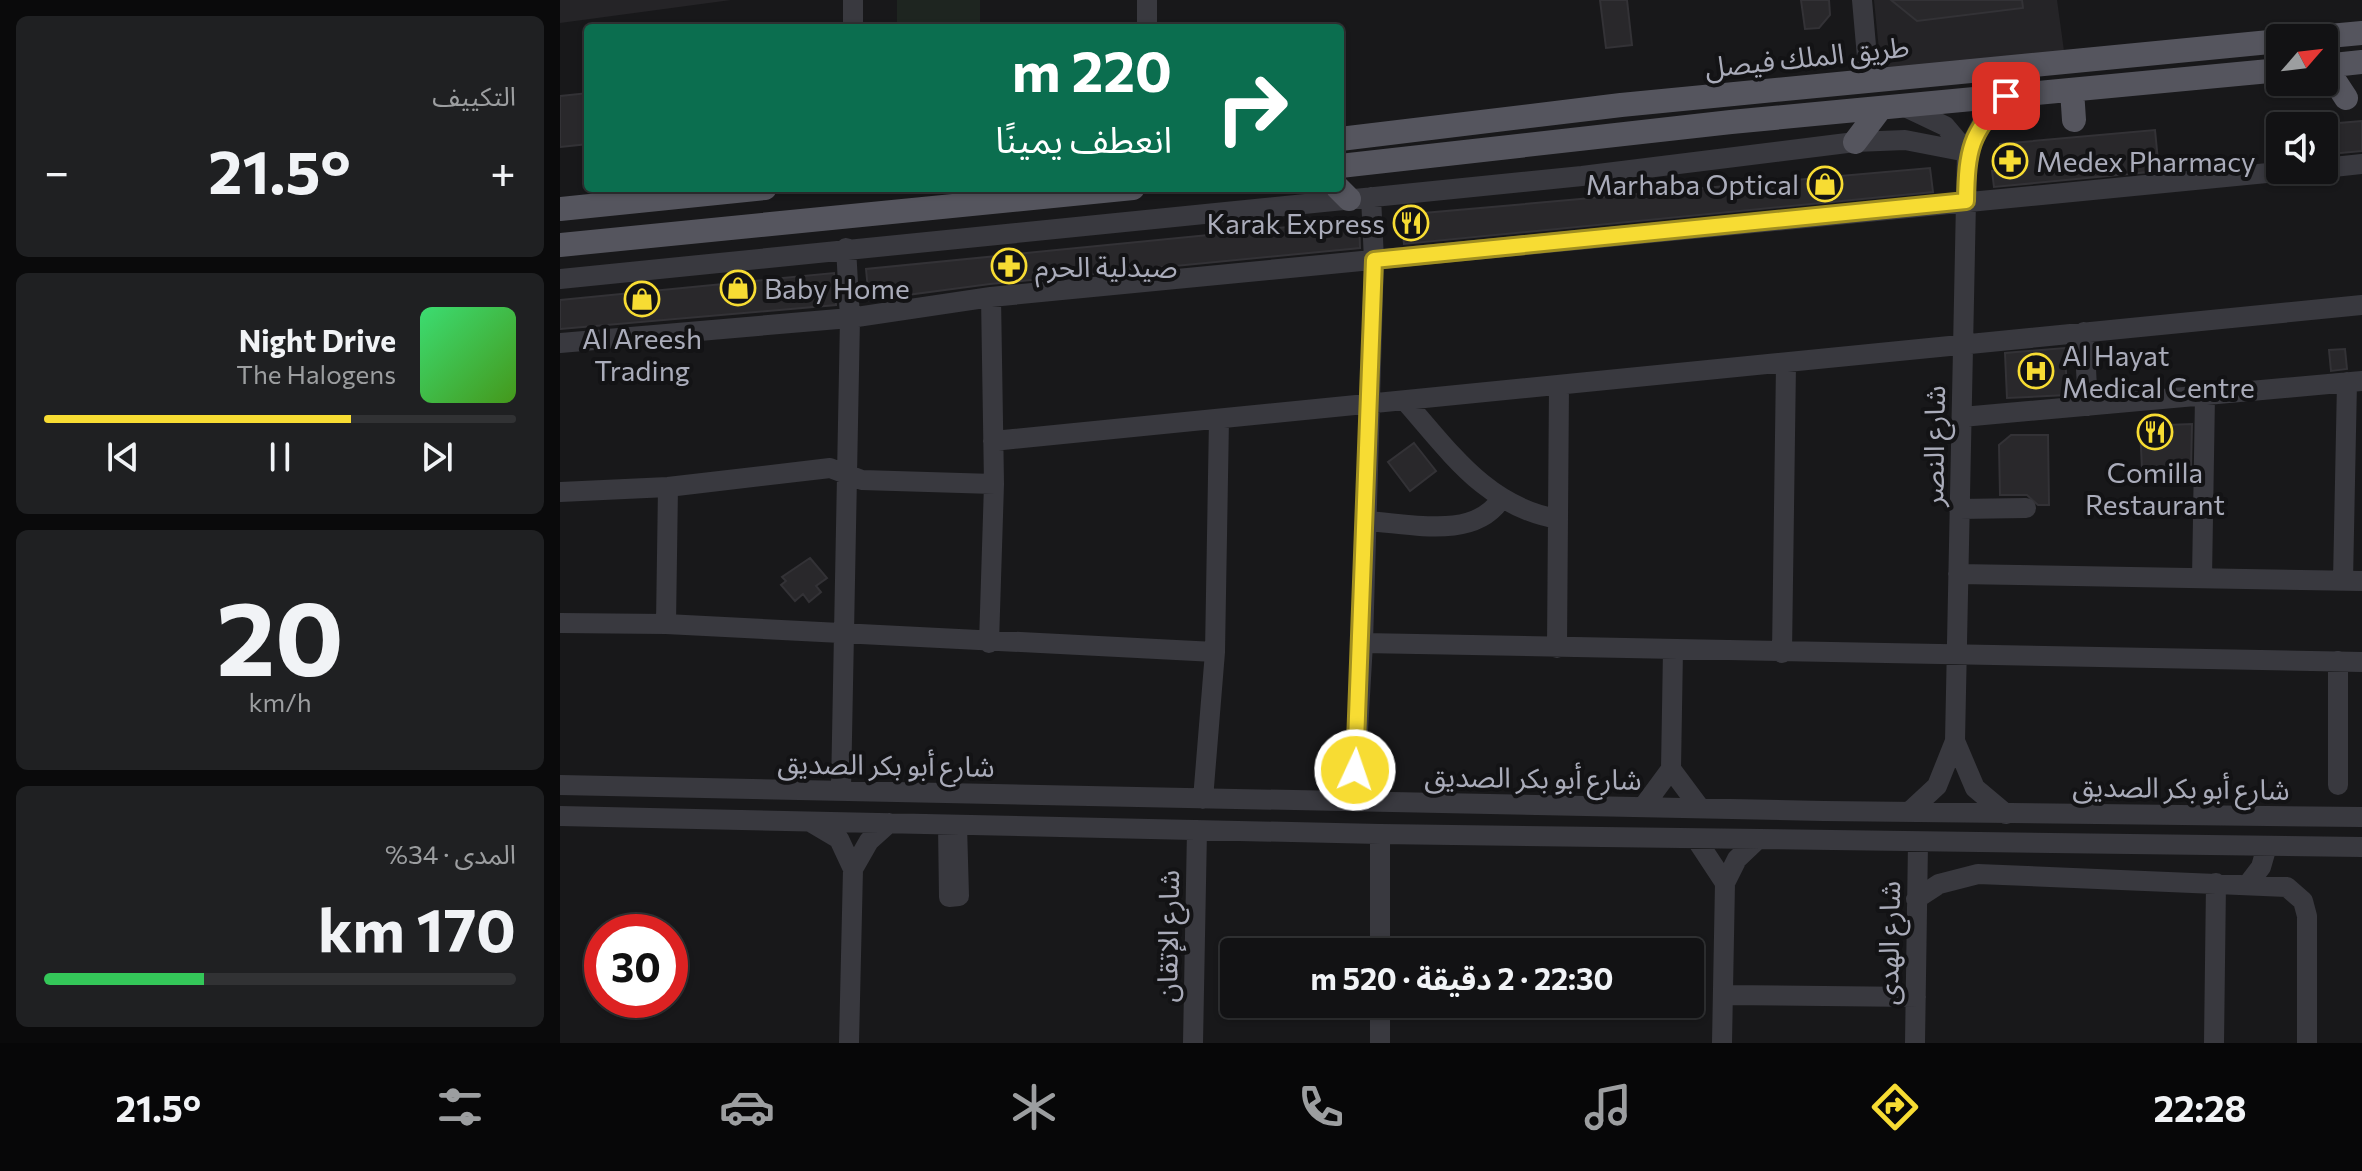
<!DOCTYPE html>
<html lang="ar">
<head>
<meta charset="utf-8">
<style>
	:root { --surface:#121214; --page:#1f2022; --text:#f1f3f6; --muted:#9c9ea0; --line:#313234; --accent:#f7dc33 }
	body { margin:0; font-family:Commissioner,"Noto Sans Arabic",sans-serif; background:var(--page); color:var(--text); direction:rtl; height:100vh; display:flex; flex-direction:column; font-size:30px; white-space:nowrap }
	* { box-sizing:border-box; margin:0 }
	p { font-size:26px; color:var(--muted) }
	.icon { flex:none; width:44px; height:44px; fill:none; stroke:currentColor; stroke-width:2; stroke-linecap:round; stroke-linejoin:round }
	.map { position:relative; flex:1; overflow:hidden; direction:ltr }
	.sheet { display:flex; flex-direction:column; gap:16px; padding:16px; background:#0a0a0b; width:560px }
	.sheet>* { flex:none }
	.hud { position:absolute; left:24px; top:24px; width:760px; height:168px; border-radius:8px; box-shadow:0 2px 6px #0004,0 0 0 2px var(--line); direction:rtl; background:#0b6e4f; color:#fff; overflow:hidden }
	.needle { width:52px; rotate:62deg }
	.controls { position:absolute; left:1706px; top:24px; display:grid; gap:16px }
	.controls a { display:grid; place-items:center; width:72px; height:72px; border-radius:8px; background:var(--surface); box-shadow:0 2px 6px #0004,0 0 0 2px var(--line); font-size:40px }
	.speed { position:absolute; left:24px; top:914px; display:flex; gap:16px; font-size:40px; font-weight:700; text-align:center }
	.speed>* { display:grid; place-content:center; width:104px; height:104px; border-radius:50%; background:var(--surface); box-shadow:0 2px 6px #0004,0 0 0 2px var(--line); line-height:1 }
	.speed .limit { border:12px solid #d22; background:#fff; color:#111 }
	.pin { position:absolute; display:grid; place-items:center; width:68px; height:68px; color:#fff; margin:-34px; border-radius:16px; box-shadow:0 4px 12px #0006 }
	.me { position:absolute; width:88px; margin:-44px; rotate:3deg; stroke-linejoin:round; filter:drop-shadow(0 0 6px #0008) }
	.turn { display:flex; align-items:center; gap:28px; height:168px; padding:0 40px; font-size:36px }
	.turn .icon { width:104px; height:104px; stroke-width:2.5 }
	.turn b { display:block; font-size:56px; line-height:68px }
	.big { font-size:60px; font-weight:700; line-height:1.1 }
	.sheet .card { flex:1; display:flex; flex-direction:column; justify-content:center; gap:12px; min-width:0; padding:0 28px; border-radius:12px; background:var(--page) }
	.sheet .dial { align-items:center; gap:0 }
	.dial b { font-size:104px; line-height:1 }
	.song { display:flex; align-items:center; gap:24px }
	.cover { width:96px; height:96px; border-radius:12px; background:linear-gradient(135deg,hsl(140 70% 55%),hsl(100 70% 35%)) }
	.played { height:8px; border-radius:4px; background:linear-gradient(90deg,var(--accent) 65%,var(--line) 65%) }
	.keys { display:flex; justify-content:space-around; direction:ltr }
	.heat { display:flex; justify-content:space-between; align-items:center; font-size:44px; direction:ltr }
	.charge { height:12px; border-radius:6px; background:linear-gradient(90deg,#34c759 34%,var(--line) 0) }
	.trip { position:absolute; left:660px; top:938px; width:484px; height:80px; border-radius:8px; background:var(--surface); box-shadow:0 2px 6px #0004,0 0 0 2px var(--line); font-weight:700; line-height:80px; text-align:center; direction:rtl }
	.menu { display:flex; height:128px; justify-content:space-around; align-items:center; background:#070708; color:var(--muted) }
	.menu .icon { width:56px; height:56px }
	.menu .current { color:var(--accent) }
	.menu b { font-size:36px; color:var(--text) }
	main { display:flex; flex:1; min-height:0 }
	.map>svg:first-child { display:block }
	.built { fill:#252427 }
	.green { fill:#1e2520 }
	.building { fill:#29282b; stroke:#333236; stroke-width:2 }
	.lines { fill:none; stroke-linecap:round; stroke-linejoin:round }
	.minor { stroke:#39393f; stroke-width:20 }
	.major { stroke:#55555e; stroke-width:24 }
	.route-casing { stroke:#a18f21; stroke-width:20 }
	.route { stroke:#f7dc33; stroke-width:14 }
	.labels { text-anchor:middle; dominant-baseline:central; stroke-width:8; stroke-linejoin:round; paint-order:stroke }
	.street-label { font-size:28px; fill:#aaacba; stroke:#131315 }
	.poi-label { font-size:28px; fill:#aaacba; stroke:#131315; text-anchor:start }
</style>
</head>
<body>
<main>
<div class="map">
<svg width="1802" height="1043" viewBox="0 0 1802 1043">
	<rect width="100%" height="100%" fill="#18181a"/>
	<!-- built -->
	<path class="built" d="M 0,0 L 171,0 L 0,23 Z
		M 1314,0 L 1497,0 L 1504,51 L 1338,75 L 1320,60 Z"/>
	<!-- green -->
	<path class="green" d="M 337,0 L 420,0 L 420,28 L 337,28 Z"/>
	<!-- building -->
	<path class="building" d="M 1040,0 L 1067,0 L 1072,45 L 1046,48 Z
		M 1241,0 L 1269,0 L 1270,15 L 1259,28 L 1245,29 Z
		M 1331,0 L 1462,0 L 1463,8 L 1357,21 Z
		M 28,93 L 28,144 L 0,147 L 0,96 Z
		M 1802,121 L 1802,151 L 1770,154 L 1767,124 Z
		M 1595,130 L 1599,171 L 1434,187 L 1432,171 L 1442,170 L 1440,144 Z
		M 1370,168 L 1373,192 L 844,244 L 841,215 Z
		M 799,220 L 800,248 L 430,284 L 309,300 L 306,269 Z
		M 274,273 L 276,305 L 0,329 L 0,300 Z
		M 1505,348 L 1507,395 L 1447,398 L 1445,353 Z
		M 1785,349 L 1787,369 L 1771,371 L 1769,350 Z
		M 1632,424 L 1631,468 L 1582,469 L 1580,426 Z
		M 1451,435 L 1488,435 L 1489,505 L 1478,505 L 1467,495 L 1440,495 L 1439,445 Z
		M 854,443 L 876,471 L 850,491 L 828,462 Z
		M 250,558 L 267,578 L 256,586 L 261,592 L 249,602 L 243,594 L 235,601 L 221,585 L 226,581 L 222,577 Z"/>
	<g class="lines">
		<!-- minor -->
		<path class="minor" d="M 1302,0 L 1309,80
			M 293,28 L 293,0
			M 587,28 L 587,0
			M 1345,107 L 1385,126 L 1407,152
			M 1764,168 L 1802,164
			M 0,279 L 1022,176 L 1295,142 L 1345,140 L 1407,152
			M 1524,332 L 1528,406
			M 0,343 L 290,318 L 431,297 L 1739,170
			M 845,401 C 890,452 927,507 998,519
			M 1402,417 L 1802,381
			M 433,441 L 1802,305
			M 0,492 L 108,487 L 270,468 L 302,480 L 434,484
			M 1399,509 L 1466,508
			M 805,521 C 848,523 914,541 941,499
			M 1398,574 L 1802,581
			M 1642,578 L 1645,396
			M 1783,581 L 1787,382
			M 0,623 L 106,624 L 655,652
			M 106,624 L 108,487
			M 429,643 L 434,484 L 431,297
			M 803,643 L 1802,662
			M 997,648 L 999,386
			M 1222,653 L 1226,364
			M 1778,661 L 1778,785
			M 1395,741 L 1415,788 L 1446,814
			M 1111,769 L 1140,808
			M 0,785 L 1264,811 L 1802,817
			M 281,790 L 290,318 L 286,248
			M 643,799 L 655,652 L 659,419
			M 794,801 L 803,643 L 814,260 L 811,197
			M 1083,807 L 1111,769 L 1113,650
			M 1349,812 L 1377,786 L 1395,741 L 1407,152 L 1421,125 L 1446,96
			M 0,816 L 820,834 L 1802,847
			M 252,823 L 279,839 L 293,869
			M 388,825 L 389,897 L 399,896 L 397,825
			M 1136,839 L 1165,883
			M 1688,884 L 1701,867 L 1707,846
			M 1356,899 L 1379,884 L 1418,874 L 1727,887 L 1743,901 L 1747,916 L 1747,1043
			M 820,952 L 820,834
			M 1163,995 L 1356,997
			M 289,1043 L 293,869 L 309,841 L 329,823
			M 633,1043 L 637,830
			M 820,1043 L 820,1004
			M 1162,1043 L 1165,883 L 1177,859 L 1197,840
			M 1355,1043 L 1358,843
			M 1654,1043 L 1656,883"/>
		<!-- major -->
		<path class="major" d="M 1748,38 L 1802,33
			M 1764,66 L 1802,62
			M 1765,66 L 1786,98
			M 1512,90 L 1514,120
			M 780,139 L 1061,105 L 1720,41
			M 1295,142 L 1320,109
			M 780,166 L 1171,122 L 1720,70
			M 778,188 L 789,199
			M 0,209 L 205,188
			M 0,245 L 573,188"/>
	</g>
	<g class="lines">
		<!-- route casing -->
		<g class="route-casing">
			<path id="route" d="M 795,770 L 814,260 L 1406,201 C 1407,150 1410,133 1446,96"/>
		</g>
		<!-- route -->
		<use href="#route" class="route"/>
	</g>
	<!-- icons -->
	<defs>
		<g id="pharmacy-ring" transform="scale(1.8)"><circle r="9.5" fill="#131315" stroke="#f7dc33" stroke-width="1.5"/><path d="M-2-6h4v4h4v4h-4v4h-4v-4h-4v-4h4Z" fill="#f7dc33"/></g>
		<g id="shop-ring" transform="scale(1.8)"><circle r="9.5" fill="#131315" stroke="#f7dc33" stroke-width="1.5"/><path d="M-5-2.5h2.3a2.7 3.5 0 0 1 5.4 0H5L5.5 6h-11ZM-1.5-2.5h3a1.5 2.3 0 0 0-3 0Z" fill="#f7dc33"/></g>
		<g id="restaurant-ring" transform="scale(1.8)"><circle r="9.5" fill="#131315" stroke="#f7dc33" stroke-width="1.5"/><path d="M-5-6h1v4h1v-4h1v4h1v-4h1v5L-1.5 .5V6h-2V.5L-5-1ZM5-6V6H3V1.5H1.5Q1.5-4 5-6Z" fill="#f7dc33"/></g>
		<g id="hospital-ring" transform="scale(1.8)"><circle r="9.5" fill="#131315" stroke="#f7dc33" stroke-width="1.5"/><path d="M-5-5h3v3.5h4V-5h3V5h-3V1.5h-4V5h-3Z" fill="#f7dc33"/></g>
	</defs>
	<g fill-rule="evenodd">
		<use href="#pharmacy-ring" x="1450" y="161"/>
		<use href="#shop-ring" x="1265" y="184"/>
		<use href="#restaurant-ring" x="851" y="223"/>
		<use href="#pharmacy-ring" x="449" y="266"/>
		<use href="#shop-ring" x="178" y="288"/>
		<use href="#shop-ring" x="82" y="299"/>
		<use href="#hospital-ring" x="1476" y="371"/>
		<use href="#restaurant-ring" x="1595" y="432"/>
	</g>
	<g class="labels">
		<!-- street labels -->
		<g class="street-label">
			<text transform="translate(1247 56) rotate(-6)">طريق الملك فيصل</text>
			<text transform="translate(1373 446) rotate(-89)">شارع النصر</text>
			<text transform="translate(326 764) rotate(1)">شارع أبو بكر الصديق</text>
			<text transform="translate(973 777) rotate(1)">شارع أبو بكر الصديق</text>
			<text transform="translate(1621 787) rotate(1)">شارع أبو بكر الصديق</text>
			<text transform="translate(607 936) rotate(-89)">شارع الإتقان</text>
			<text transform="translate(1328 943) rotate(-89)">شارع الهدى</text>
		</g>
		<!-- poi labels -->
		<g class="poi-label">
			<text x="1476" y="161">Medex Pharmacy</text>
			<text x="1239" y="184" text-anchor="end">Marhaba Optical</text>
			<text x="825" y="223" text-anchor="end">Karak Express</text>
			<text x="475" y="266">صيدلية الحرم</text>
			<text x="204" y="288">Baby Home</text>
			<text x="82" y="338" text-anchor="middle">Al Areesh<tspan x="82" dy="32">Trading</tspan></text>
			<text x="1502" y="355">Al Hayat<tspan x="1502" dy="32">Medical Centre</tspan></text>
			<text x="1595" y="472" text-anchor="middle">Comilla<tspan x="1595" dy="32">Restaurant</tspan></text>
		</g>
	</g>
</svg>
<div class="controls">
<a><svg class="needle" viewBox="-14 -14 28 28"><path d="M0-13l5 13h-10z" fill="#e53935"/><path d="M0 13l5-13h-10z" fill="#9c9ea0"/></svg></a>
<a><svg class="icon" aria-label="sound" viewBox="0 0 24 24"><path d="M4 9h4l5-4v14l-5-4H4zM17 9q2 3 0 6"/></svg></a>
</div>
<div class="speed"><div class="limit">30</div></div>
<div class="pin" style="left:1446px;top:96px;background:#d93025"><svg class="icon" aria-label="arrive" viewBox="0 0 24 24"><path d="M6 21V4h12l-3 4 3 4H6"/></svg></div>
<svg class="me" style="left:795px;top:770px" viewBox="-20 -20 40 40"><circle r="17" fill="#f7dc33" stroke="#fff" stroke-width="3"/><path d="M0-11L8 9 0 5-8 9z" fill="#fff"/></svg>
<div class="trip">22:30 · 2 دقيقة · 520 m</div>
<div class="hud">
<div class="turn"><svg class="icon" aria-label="right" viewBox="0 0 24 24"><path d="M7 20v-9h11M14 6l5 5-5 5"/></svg><div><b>220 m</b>انعطف يمينًا</div></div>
</div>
</div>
<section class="sheet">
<div class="card"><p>التكييف</p>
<div class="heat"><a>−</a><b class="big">21.5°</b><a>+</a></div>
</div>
<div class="card">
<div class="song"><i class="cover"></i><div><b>Night Drive</b><p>The Halogens</p></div></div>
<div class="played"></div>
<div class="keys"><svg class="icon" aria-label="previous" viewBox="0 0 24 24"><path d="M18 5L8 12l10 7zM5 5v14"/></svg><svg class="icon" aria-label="pause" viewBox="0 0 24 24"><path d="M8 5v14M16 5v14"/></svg><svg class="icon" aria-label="next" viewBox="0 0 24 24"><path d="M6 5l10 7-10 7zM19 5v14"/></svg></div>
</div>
<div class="card dial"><b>20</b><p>km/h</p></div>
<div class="card"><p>المدى · 34%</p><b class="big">170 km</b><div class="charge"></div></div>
</section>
</main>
<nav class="menu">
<b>22:28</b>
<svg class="icon current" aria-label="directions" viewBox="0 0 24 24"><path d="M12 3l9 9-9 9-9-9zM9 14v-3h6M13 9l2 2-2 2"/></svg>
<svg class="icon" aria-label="music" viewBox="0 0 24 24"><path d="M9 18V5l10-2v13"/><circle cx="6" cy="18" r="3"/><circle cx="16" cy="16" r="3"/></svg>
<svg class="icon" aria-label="phone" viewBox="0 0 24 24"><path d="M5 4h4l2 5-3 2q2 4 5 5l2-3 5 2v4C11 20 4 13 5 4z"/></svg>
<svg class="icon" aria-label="climate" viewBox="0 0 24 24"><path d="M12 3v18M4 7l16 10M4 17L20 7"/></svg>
<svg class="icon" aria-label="car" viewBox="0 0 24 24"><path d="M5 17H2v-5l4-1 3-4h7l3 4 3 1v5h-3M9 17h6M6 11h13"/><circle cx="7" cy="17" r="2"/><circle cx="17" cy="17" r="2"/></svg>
<svg class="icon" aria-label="filters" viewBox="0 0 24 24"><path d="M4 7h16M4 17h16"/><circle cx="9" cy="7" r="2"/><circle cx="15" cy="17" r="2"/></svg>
<b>21.5°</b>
</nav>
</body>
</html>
